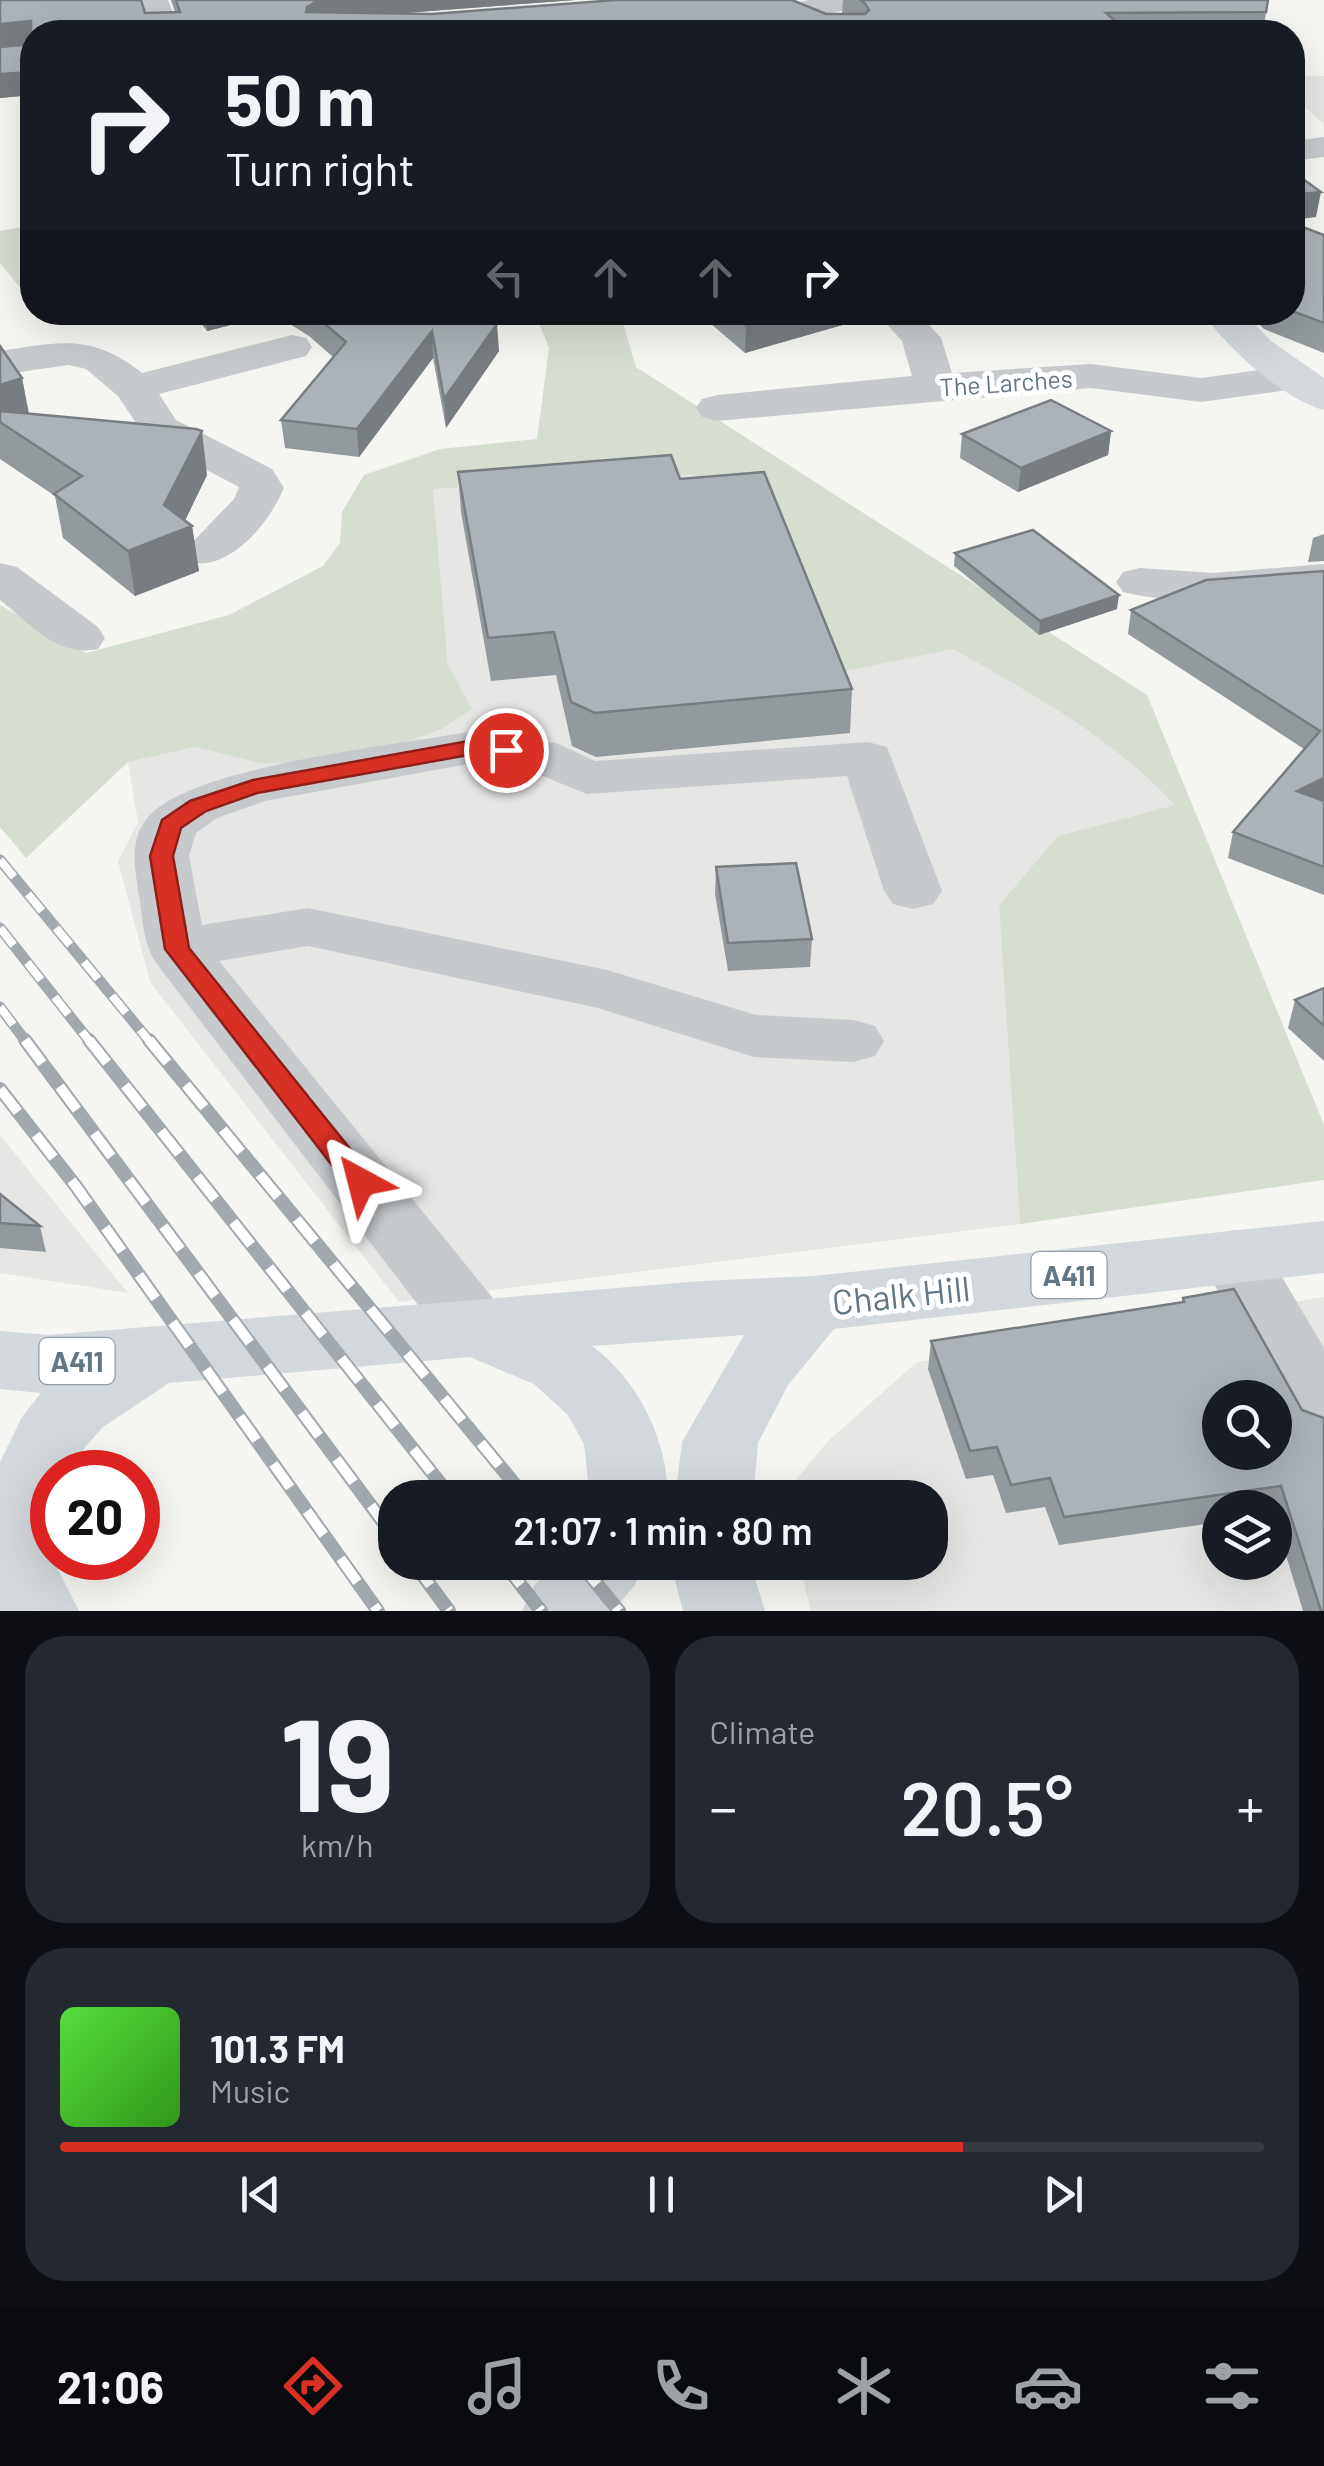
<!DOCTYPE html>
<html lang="en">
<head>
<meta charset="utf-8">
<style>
	:root { --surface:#171b24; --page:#242831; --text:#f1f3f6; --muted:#9ea1a6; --line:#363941; --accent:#d93025 }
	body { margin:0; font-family:Barlow,sans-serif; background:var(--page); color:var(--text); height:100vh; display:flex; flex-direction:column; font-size:38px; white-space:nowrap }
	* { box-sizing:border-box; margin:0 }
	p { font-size:32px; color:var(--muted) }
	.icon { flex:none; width:55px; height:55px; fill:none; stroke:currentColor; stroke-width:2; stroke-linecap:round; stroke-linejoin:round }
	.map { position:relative; height:1611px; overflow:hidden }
	.details { display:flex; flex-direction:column; gap:25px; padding:25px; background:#0d0f14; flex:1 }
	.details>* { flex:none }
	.guide { position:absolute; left:20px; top:20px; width:1285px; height:305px; border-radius:40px; box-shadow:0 10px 40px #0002; background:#171b24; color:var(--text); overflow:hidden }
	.buttons { position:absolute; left:1202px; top:1380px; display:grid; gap:20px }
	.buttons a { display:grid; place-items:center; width:90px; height:90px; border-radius:50%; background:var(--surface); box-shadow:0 10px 40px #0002; font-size:50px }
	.speed { position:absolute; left:30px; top:1450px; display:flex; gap:20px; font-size:50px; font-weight:700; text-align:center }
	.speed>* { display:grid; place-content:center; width:130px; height:130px; border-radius:50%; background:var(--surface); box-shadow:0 10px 40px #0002; line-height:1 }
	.speed .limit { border:15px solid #d22; background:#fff; color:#111 }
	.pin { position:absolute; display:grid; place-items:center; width:85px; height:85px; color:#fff; margin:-42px; border:5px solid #fff; border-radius:50%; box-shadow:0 2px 10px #0007 }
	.me { position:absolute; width:110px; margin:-55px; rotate:322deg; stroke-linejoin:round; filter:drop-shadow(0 0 8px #0008) }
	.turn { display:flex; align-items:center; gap:35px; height:210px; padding:0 40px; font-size:45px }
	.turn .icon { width:130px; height:130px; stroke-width:2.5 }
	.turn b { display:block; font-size:70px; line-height:85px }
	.lanes { display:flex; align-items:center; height:95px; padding:0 40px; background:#0003; justify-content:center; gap:50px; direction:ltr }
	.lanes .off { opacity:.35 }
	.big { font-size:75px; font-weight:600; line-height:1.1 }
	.details .widget { flex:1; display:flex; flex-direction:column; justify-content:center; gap:15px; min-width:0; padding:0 35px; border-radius:40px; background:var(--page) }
	.details .dial { align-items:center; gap:0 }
	.dial b { font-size:130px; line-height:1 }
	.song { display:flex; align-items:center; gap:30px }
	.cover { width:120px; height:120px; border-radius:15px; background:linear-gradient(135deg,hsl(110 70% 55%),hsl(110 70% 35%)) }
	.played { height:10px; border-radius:5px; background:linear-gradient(90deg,var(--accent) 75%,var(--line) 75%) }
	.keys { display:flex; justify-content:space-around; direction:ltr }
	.heat { display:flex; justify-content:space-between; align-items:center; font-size:55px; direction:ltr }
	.details .tiles { flex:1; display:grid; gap:25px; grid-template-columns:1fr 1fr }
	.widget:last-child { grid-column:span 2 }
	.trip { position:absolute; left:378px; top:1480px; width:570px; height:100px; border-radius:40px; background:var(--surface); box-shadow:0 10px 40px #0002; font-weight:600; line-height:100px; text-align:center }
	.dock { display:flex; height:160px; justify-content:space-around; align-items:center; background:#090b0e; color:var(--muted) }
	.dock .icon { width:70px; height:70px }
	.dock .current { color:var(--accent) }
	.dock b { font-size:45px; color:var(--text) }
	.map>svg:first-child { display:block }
	.built { fill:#e6e6e4; fill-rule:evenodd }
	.green { fill:#d6ddd1 }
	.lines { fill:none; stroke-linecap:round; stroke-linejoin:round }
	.minor { fill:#c7cacd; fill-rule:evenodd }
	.major { fill:#d2d8dc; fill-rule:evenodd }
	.rail-far1-casing { stroke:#a2a9ae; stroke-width:11 }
	.rail-casing { stroke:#a2a9ae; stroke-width:14 }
	.rail-far1 { stroke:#fff; stroke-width:8; stroke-dasharray:22; stroke-linecap:butt }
	.rail { stroke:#fff; stroke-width:10; stroke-dasharray:29; stroke-linecap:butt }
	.wall { fill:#939a9e }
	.shaded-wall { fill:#787d81 }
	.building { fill:#abb3b8; stroke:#787d81; stroke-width:2.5; fill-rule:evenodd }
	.route { fill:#d93025; stroke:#8d1f18; stroke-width:2.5 }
	.labels { text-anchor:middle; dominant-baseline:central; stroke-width:10; stroke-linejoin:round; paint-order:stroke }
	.far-street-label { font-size:25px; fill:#627684; stroke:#fff }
	.shield { fill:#fff; stroke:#919fa9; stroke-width:2.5 }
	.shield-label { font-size:28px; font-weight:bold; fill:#627684 }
	.near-street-label { font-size:35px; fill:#627684; stroke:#fff }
</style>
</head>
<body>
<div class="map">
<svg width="1324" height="1611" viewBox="0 0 1324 1611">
	<rect width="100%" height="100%" fill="#f5f5f1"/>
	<!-- built -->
	<path class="built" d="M 1293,76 L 1324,76 L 1324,124 L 1293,97 Z
		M 693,475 L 830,673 L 953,649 L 1066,712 L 1137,764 L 1176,805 L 1058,836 L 999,905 L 1020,1224 L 399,1302 L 150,982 L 118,861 L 138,822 L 128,762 L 195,747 L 259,763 L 448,665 L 433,489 Z
		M 0,1135 L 128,1293 L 0,1273 Z
		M 1324,1297 L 1324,1611 L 811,1611 L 799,1563 L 930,1562 L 930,1498 L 782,1497 L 827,1442 L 917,1362 ZM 1220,1398 L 1275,1398 L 1275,1452 L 1220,1452 ZM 1220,1508 L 1275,1508 L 1275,1562 L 1220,1562 Z"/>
	<!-- green -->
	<path class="green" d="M 32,225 L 32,302 L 0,263 L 0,231 Z
		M 535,313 L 620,313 L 636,367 L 1147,695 L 1324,1125 L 1324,1180 L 1020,1224 L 999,905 L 1058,836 L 1175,805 C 1111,736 1034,695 953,649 L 830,674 L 692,475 L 433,489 L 448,665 L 472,709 L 441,729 L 401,744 L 310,763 L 259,763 L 195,747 L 128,762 L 26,858 L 0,827 L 0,605 L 86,653 L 229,615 L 323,566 L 340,543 L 342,512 L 364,475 L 440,449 L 537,439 L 549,348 Z"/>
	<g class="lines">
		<!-- minor -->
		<path class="minor" d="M 140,0 L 168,0 L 180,32 L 150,32 Z
			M 808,0 L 870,0 L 866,6 L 796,20 L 781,11 L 786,5 Z
			M 1324,137 L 1324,157 L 1292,161 L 1292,141 Z
			M 876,312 L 918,312 L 941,338 L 952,373 L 1091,364 L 1201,378 L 1295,365 L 1310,368 L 1316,377 L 1310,386 L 1295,389 L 1201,402 L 1091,388 L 717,421 L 702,417 L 696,408 L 702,399 L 717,395 L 912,376 L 902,341 Z
			M 292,335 L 306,338 L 312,347 L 306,356 L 159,394 L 176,420 L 272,469 L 284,488 C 269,523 230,572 189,562 L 183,552 L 234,499 L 239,487 L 146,438 L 118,396 L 86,369 L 68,365 L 0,375 L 0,351 C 59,342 92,333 142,373 Z
			M 0,563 L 17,567 L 98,627 L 105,638 L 98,649 C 58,658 29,623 0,600 Z
			M 1324,564 L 1324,592 C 1258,598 1188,608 1123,592 L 1116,582 L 1123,572 L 1140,568 L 1213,573 Z
			M 474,731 L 556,743 L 595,761 L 868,742 L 887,747 L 942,891 L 933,904 L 913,909 L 893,904 L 884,891 L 847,776 L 587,794 L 525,769 L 474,763 L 265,801 L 217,818 L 196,833 L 189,856 L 202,925 L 308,908 L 607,970 L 756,1015 L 853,1020 L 875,1026 L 884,1041 L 875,1056 L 853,1062 L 754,1057 L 598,1008 L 308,946 L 219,961 L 501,1308 L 512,1328 L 501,1348 L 476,1356 L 451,1348 L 156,963 C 143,943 143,920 139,896 C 135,869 128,839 149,816 C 192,766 404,744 474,731 Z
			M 1234,1230 L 1259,1238 L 1324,1348 L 1324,1445 L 1298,1436 L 1199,1257 L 1209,1238 Z"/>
		<!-- major -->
		<path class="major" d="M 1202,312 L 1243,312 L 1271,341 L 1324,378 L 1324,410 C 1283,399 1226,347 1202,312 Z
			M 1324,1221 L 1324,1273 L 834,1329 L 788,1385 L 758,1443 L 753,1498 L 675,1498 L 682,1442 L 744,1335 L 592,1346 C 638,1379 668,1441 668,1498 L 590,1498 L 584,1444 L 568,1415 L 534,1384 L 470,1357 L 169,1383 L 103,1427 L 85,1447 L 73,1472 L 52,1472 L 52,1558 L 79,1611 L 0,1611 L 0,1462 L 22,1417 L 41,1393 L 0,1389 L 0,1331 L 49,1335 L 702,1281 L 814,1276 Z
			M 555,1562 L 646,1562 L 634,1586 L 613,1611 L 522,1611 L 534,1586 Z
			M 670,1562 L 750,1562 L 765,1611 L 683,1611 Z"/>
		<!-- rail-far1 casing -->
		<g class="rail-far1-casing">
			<path id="rail-far1" d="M 0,860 L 151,1043
				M 0,928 L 91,1043
				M 0,1007 L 27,1043"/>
		</g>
		<!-- rail casing -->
		<g class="rail-casing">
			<path id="rail" d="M 25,1040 L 395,1538
				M 89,1040 L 452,1498
				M 149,1040 L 526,1498
				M 0,1089 L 75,1185 L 378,1611
				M 413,1562 L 449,1611
				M 503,1562 L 541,1611
				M 579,1562 L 619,1611"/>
		</g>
		<!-- rail-far1 -->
		<use href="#rail-far1" class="rail-far1"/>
		<!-- rail -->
		<use href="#rail" class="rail"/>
	</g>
	<!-- wall -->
	<path class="wall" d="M 0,0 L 141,0 L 145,13 L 175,12 L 171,0 L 575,0 L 402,13 L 432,14 L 616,0 L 792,0 L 826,14 L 842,14 L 843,0 L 1268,0 L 1263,32 L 32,32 L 32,95 L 0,98 L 0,47 L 31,44 L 0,46 Z
		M 1292,223 L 1324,235 L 1324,353 L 1264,329 L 1247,312 L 1292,312 Z
		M 192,312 L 480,312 L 499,351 L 446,428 L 433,358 L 359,457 L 285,448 L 281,420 L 333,357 L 309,336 L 274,314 L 207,331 Z
		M 697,312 L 860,312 L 860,320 L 745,353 Z
		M 1156,312 L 1204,312 L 1203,320 L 1182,322 Z
		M 0,346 L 22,378 L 29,413 L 207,475 L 185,520 L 192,526 L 199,571 L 135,596 L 63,538 L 55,496 L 0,459 Z
		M 1111,431 L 1108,455 L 1018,492 L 960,458 L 962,434 Z
		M 458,472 L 680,479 L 852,689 L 850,733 L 596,757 L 572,746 L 556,675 L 491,681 L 461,512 Z
		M 1324,534 L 1324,561 L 1308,562 L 1313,538 Z
		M 955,553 L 1117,609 L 1039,635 L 954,566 Z
		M 1324,571 L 1324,895 L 1228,858 L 1233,832 L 1304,749 L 1128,634 L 1131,610 Z
		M 716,867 L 812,939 L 810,967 L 728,971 L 715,894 Z
		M 1324,988 L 1324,1061 L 1288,1028 L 1295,1000 Z
		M 0,1194 L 40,1226 L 46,1252 L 0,1248 Z
		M 1234,1289 L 1324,1611 L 1303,1611 L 1275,1519 L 1275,1508 L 1220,1508 L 1220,1522 L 1059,1545 L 1045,1507 L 1006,1513 L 993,1475 L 966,1479 L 928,1369 L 931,1341 L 1182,1302 L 1183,1298 Z"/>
	<!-- shaded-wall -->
	<path class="shaded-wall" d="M 319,0 L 575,0 L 326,19 L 306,12 L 307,7 Z
		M 31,21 L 32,43 L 0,46 L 0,24 Z
		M 32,72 L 32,95 L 0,98 L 0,74 Z
		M 1321,192 L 1316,217 L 1292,220 L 1292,195 Z
		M 205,312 L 274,312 L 274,314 L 207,331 Z
		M 793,312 L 860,312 L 860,320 L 745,353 L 746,326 Z
		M 1183,312 L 1204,312 L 1203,320 L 1182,322 Z
		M 497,324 L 499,351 L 446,428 L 444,399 Z
		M 432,331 L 433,358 L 359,457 L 357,429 Z
		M 22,378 L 30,422 L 0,422 L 0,385 Z
		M 202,431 L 207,475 L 180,531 L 192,526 L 199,571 L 135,596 L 128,551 L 164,505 Z
		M 1111,431 L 1108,455 L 1018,492 L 1021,468 Z
		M 1119,595 L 1117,609 L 1039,635 L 1040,621 Z
		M 1324,778 L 1324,801 L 1297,791 Z"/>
	<!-- building -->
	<path class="building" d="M 0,0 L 141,0 L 145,13 L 180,12 L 176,0 L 319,0 L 307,7 L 306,12 L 432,14 L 616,0 L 792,0 L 826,14 L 865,14 L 869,10 L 864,2 L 860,0 L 1268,0 L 1266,12 L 1106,13 L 1128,32 L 32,32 L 32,72 L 0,74 L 0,47 L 31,44 L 31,21 L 0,24 Z
		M 1292,171 L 1321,192 L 1292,195 Z
		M 1292,223 L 1324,235 L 1324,323 L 1292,311 Z
		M 311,312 L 480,312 L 497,324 L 444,399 L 432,331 L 357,429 L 281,420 L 346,342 Z
		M 729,312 L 793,312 L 746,326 Z
		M 0,346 L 22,378 L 0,385 Z
		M 1051,400 L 1111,431 L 1021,468 L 962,434 Z
		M 0,411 L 196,429 L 202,431 L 164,505 L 192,526 L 128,551 L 54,494 L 82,476 L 0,422 Z
		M 671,455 L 680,479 L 764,472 L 852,689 L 595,713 L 571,702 L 554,632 L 488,638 L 458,472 Z
		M 1033,530 L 1119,595 L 1040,621 L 955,553 Z
		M 1324,571 L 1324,778 L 1297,791 L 1324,801 L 1324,867 L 1233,832 L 1320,731 L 1131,610 L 1206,580 Z
		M 796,863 L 812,939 L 728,943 L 716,867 Z
		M 1324,988 L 1324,1026 L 1295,1000 Z
		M 0,1194 L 40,1226 L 0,1223 Z
		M 1234,1289 L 1302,1410 L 1324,1418 L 1324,1611 L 1321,1611 L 1281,1486 L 1064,1517 L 1050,1478 L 1011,1485 L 997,1447 L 970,1451 L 931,1341 L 1184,1302 L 1183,1298 ZM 1220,1398 L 1275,1398 L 1275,1452 L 1220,1452 Z"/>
	<!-- route -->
	<path class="route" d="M 474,740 L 506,744 L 517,750 L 506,757 L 474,754 L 257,793 L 206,811 L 181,828 L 173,856 L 189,948 L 371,1175 L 375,1182 L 361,1193 L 351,1190 L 165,949 L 150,856 L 162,820 L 190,801 L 253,780 Z"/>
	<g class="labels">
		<!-- far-street labels -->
		<g class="far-street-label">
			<text transform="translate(1006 382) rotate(-4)">The Larches</text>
		</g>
		<!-- shield labels -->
		<g class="shield">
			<rect x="1031.5" y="1252" width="75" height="46" rx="8"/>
			<rect x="39.5" y="1338" width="75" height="46" rx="8"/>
		</g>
		<g class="shield-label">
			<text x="1069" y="1275">A411</text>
			<text x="77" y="1361">A411</text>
		</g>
		<!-- near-street labels -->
		<g class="near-street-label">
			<text transform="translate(901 1294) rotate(-6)">Chalk Hill</text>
		</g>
	</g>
</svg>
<div class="buttons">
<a><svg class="icon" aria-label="search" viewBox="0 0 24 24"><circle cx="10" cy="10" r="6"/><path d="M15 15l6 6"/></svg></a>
<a><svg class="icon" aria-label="layers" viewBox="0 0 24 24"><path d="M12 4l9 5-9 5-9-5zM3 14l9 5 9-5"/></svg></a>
</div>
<div class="speed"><div class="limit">20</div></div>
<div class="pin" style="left:506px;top:750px;background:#d93025"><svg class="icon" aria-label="arrive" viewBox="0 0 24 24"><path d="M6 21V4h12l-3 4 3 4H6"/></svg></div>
<svg class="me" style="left:361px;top:1182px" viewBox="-20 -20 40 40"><path d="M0-17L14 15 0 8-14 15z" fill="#d93025" stroke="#fff" stroke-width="4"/></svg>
<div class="trip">21:07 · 1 min · 80 m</div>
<div class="guide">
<div class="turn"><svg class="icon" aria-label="right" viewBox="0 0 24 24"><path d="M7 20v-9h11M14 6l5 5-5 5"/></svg><div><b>50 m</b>Turn right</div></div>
<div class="lanes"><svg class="icon off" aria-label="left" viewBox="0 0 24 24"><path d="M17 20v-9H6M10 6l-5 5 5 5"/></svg><svg class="icon off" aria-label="ahead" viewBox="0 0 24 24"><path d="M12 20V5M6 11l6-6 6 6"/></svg><svg class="icon off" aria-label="ahead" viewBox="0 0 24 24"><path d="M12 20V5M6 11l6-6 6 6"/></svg><svg class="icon" aria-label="right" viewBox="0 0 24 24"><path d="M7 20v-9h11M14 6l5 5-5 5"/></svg></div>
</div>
</div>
<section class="details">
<div class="tiles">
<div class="widget dial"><b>19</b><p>km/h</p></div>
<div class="widget"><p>Climate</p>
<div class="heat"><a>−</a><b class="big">20.5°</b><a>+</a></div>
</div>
<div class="widget">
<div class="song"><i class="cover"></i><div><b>101.3 FM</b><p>Music</p></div></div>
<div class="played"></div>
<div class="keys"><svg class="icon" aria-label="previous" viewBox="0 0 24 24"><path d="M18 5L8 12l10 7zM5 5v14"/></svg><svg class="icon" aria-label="pause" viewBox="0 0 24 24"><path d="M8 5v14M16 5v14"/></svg><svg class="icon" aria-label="next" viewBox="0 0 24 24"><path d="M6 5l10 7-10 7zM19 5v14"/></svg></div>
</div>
</div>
</section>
<nav class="dock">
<b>21:06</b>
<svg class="icon current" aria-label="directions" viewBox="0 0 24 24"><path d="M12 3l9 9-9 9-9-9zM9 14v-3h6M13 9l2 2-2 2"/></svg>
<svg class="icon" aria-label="music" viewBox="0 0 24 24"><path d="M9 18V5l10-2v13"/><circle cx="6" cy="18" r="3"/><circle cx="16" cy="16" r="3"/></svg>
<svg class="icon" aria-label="phone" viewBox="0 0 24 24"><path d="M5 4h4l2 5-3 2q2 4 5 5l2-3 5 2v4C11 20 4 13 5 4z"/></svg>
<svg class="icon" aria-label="climate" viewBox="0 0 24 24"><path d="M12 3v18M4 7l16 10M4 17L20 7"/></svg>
<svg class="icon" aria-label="car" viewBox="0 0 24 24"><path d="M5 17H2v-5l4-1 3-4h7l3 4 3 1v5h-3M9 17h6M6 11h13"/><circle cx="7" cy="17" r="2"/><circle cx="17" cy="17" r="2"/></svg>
<svg class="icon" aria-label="filters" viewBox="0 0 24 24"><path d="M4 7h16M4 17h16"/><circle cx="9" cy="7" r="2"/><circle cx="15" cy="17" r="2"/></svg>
</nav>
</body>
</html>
